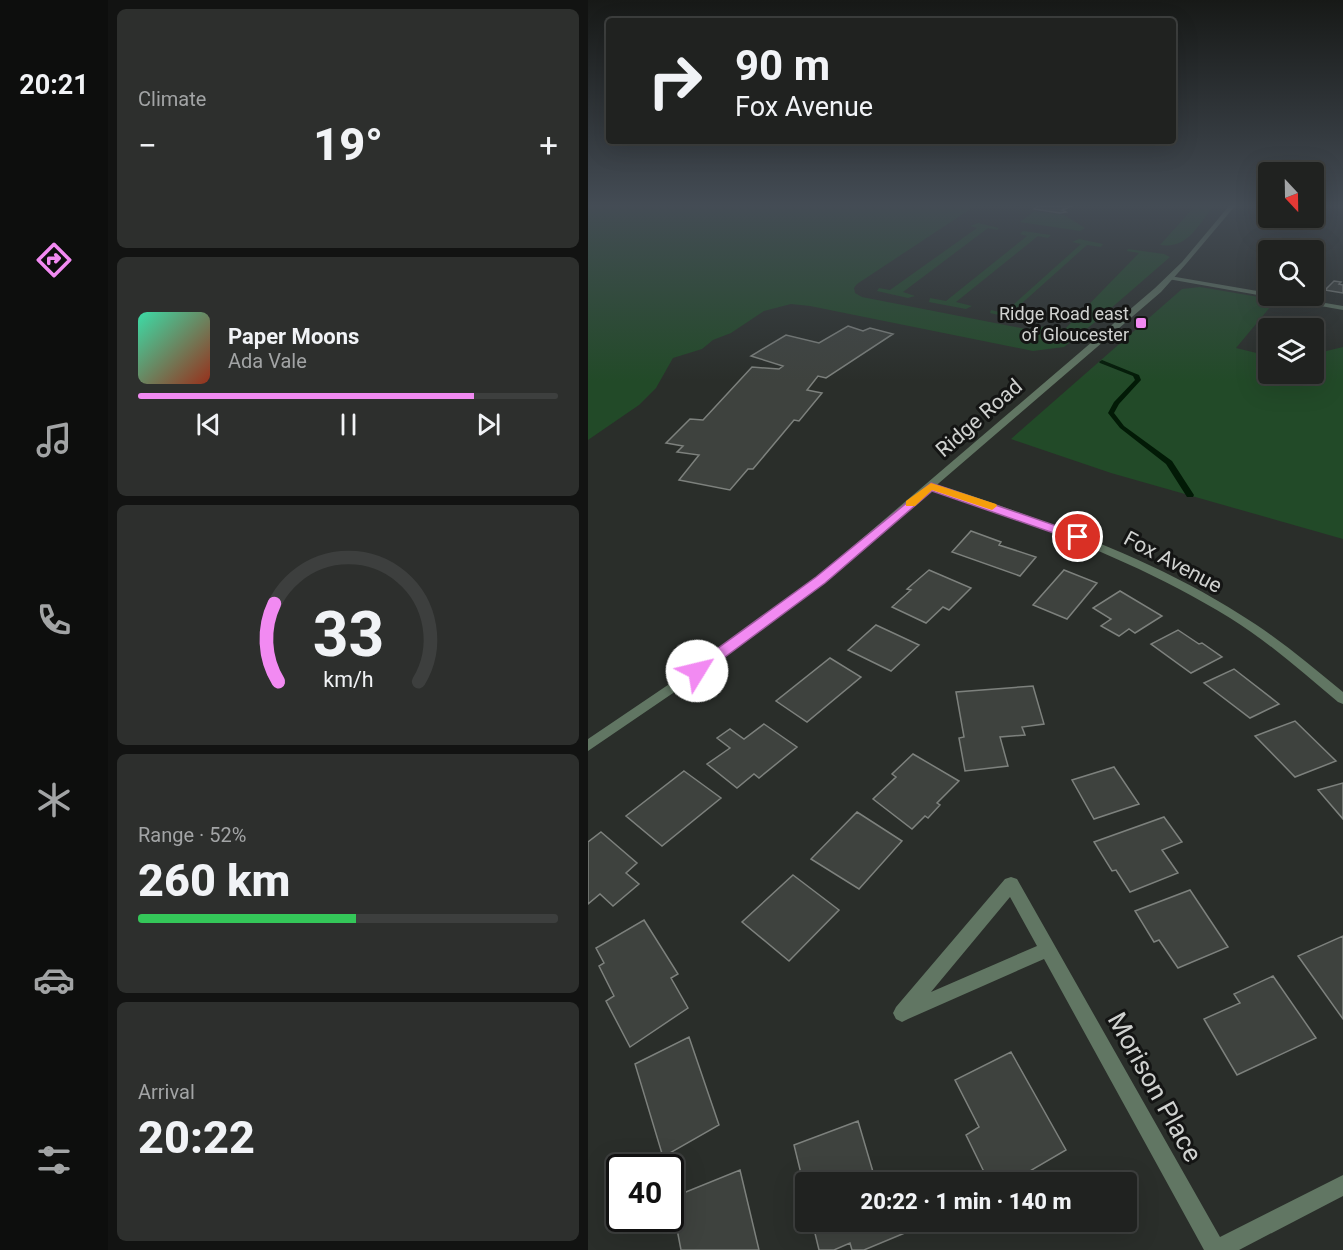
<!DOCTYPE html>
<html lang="en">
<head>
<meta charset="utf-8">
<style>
	:root { --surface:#202220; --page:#2d2f2d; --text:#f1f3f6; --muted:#a2a4a5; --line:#3d3f3e; --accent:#f28af2 }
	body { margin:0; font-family:Roboto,sans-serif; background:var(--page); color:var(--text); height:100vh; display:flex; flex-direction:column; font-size:22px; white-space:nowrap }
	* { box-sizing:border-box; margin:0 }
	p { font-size:20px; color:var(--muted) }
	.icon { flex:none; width:33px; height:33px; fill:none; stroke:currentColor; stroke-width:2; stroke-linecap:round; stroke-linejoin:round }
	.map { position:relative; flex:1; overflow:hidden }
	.details { display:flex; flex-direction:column; gap:9px; padding:9px; background:#121312; width:480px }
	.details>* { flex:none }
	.top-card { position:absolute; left:18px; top:18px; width:570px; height:126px; border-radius:6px; box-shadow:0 6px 24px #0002,0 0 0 2px var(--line); background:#202220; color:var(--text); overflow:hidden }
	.needle { width:39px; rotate:158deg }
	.buttons { position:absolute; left:670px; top:162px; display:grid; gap:12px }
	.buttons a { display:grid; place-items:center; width:66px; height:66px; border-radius:6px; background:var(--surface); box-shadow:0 6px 24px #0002,0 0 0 2px var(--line); font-size:30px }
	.speed { position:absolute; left:18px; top:1154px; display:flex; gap:12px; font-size:30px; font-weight:700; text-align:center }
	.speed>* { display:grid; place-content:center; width:78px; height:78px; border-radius:50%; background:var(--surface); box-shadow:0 6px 24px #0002,0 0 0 2px var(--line); line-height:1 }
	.speed .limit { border:3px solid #111; border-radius:9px; background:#fff; color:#111 }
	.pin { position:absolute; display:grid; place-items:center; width:51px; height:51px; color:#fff; margin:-26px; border:3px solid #fff; border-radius:50%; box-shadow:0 2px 6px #0007 }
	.me { position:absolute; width:66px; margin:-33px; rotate:54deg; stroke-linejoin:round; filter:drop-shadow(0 0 4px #0008) }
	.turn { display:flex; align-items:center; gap:21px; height:126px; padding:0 30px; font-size:27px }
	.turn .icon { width:78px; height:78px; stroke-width:2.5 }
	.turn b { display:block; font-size:42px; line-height:51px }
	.big { font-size:45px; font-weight:800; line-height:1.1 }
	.details .widget { flex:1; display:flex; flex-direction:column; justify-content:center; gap:9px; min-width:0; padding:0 21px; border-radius:9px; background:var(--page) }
	.details .dial { align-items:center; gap:0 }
	.dial svg { height:156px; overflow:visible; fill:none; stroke:var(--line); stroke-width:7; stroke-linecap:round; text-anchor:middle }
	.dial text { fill:var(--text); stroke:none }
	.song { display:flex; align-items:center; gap:18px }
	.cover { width:72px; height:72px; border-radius:9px; background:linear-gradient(135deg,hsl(160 70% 55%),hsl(10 70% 35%)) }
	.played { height:6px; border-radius:3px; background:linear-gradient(90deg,var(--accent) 80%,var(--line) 80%) }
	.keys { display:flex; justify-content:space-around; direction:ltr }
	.heat { display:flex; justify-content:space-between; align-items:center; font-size:33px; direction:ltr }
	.charge { height:9px; border-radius:4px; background:linear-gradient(90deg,#34c759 52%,var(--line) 0) }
	.trip { position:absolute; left:207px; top:1172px; width:342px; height:60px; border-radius:6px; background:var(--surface); box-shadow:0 6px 24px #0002,0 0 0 2px var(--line); font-weight:800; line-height:60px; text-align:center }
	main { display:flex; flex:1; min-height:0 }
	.tabs { display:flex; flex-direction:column; width:108px; justify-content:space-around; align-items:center; background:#0d0e0d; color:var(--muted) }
	.tabs .icon { width:42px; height:42px }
	.tabs .current { color:var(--accent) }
	.tabs b { font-size:27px; color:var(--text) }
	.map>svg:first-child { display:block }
	.green { fill:#224a28 }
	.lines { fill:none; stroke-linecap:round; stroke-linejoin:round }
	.stream { fill:#021a06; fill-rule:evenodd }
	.building { fill:#3e423e; stroke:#7d817d; stroke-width:1.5 }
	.minor { fill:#617663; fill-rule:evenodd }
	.tertiary { fill:#617663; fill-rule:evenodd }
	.route { fill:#f28af2; stroke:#9d5a9d; stroke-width:1.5 }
	.slow { fill:#f59e0b }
	.poi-dot { fill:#f28af2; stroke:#141514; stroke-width:2 }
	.labels { text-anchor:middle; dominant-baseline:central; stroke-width:6; stroke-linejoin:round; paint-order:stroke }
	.far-poi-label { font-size:18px; fill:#d0d2d0; stroke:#141514; text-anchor:end }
	.street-label { font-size:21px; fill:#d0d2d0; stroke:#141514 }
	.near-street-label { font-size:26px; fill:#d0d2d0; stroke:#141514 }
</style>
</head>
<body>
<main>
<nav class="tabs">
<b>20:21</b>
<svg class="icon current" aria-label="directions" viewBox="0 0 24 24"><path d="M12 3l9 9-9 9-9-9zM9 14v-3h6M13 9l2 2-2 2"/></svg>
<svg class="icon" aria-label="music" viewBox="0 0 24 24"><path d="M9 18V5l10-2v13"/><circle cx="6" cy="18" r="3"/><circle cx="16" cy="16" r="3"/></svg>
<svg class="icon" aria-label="phone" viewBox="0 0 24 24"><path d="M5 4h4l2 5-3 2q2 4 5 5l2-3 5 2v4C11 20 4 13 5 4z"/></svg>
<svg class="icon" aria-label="climate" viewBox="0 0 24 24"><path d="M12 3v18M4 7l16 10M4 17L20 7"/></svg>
<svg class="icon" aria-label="car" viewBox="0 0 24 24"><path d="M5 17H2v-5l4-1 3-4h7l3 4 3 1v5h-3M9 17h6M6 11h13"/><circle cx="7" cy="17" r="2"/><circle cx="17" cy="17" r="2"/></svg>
<svg class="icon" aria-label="filters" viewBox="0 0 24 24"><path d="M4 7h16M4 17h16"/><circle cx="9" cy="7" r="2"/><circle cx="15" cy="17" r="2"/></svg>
</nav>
<section class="details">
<div class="widget"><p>Climate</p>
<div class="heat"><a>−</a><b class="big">19°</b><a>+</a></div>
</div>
<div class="widget">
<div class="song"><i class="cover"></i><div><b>Paper Moons</b><p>Ada Vale</p></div></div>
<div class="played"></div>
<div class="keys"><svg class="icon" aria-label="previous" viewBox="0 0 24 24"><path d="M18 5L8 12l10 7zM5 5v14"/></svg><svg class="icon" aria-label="pause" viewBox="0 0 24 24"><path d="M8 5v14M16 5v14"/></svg><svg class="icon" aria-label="next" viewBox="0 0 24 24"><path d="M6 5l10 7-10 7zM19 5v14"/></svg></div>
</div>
<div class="widget dial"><svg viewBox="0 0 100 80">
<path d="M14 69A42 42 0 1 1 86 69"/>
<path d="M14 69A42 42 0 0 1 12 29" stroke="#f28af2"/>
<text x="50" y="56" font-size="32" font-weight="700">33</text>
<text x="50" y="72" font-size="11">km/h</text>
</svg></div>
<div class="widget"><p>Range · 52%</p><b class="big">260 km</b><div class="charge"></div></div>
<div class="widget"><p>Arrival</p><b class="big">20:22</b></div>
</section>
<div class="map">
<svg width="755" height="1250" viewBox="0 0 755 1250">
	<rect width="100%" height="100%" fill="#2a2e2a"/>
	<!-- green -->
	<path class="green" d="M 0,206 L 387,206 L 269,284 L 266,288 L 267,293 L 274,297 L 438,329 L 461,326 L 477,329 L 551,253 L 539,251 L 540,249 L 576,254 L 582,257 L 521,310 L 512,310 L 510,314 L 516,315 L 476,347 L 445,351 L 222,306 L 203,304 L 176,311 L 143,333 L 125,340 L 114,349 L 85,358 L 68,388 L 51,405 L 0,440 Z
		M 607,206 L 626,206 C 608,227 600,249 572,245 Z
		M 446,211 L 476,215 L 497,228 L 492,231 L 432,222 Z
		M 390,223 L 411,228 L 409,230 L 400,228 L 315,292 L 327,296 L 320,298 L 289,291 L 291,288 L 302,290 L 389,228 L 382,226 Z
		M 435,231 L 463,235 L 460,238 L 450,236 L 368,302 L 384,306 L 378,309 L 341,302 L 342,298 L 358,301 L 439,236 L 432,234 Z
		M 491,239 L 515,244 L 513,247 L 499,245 L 422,314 L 443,318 L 437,321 L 402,313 L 403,310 L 416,313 L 493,244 L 484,242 Z
		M 612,287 L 688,300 L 648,348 L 681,356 L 681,374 L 726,374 L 726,354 L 755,347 L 755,539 L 523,473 L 423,439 L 594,289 Z"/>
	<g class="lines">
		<!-- stream -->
		<path class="stream" d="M 514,360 L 551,375 L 553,380 L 531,404 L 526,413 L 536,426 L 584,461 L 606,495 L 605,497 L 599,497 L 578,464 L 532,428 L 520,413 L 526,402 L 547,380 L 545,376 L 512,363 L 511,362 Z"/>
	</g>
	<!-- building -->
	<path class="building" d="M 450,206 L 484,206 L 474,210 L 478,212 L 472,213 L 446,209 Z
		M 746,281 L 753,282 L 751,284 L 755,285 L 755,293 L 737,290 Z
		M 260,326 L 275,331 L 282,328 L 305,334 L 238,378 L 230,376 L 219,390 L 234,393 L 211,421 L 206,420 L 165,469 L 160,469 L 142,490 L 91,480 L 111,455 L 89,452 L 95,446 L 78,443 L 102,419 L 115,420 L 164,367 L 191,369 L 195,366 L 163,356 L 198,335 L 231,343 Z
		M 383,531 L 413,542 L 411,545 L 448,557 L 432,576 L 364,552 Z
		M 341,570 L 383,588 L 361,610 L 355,607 L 338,623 L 304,607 L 323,590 L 319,589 Z
		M 476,570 L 509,583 L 479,619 L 445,605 Z
		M 532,591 L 574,616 L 547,633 L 541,629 L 531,636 L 513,626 L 523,619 L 505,608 Z
		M 288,625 L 331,645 L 303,671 L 260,650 Z
		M 590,630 L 611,644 L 614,643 L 634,657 L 603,673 L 563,644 Z
		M 242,658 L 273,677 L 219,722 L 188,701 Z
		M 646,669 L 691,704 L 662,718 L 616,683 Z
		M 445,686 L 456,724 L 434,727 L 437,735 L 412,737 L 420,766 L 377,771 L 371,738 L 376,737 L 368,692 Z
		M 707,721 L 748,761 L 707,777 L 667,736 Z
		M 176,724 L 209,747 L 171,778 L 166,774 L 149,788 L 119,764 L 142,748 L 129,738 L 142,729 L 156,739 Z
		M 325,754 L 371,781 L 349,803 L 352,805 L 340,818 L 337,816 L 324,829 L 285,799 L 308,777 L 304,774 Z
		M 526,767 L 551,804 L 506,819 L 484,780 Z
		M 96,771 L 133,798 L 74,846 L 38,816 Z
		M 755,783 L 755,819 L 730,790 Z
		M 269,812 L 314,841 L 271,889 L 223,859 Z
		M 576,817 L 594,842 L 574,850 L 590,873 L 542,892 L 528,870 L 524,871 L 506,842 Z
		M 13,832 L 49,863 L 38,873 L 51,884 L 25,906 L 12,894 L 0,904 L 0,842 Z
		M 205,875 L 251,910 L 201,961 L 154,922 Z
		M 602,890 L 640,947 L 590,968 L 571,940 L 566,942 L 547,911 Z
		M 56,920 L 90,974 L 83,978 L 100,1008 L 42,1047 L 18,1001 L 26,996 L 11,966 L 16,963 L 8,948 Z
		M 755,936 L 755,1019 L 710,956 Z
		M 685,976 L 728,1038 L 649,1075 L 616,1019 L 652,1003 L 646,994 Z
		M 101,1037 L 131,1125 L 75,1157 L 47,1064 Z
		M 423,1052 L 478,1150 L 423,1182 L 401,1182 L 378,1135 L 391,1127 L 367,1080 Z
		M 270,1121 L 288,1182 L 218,1182 L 218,1194 L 206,1145 Z
		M 152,1170 L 171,1250 L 93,1250 L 83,1198 Z
		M 319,1173 L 322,1182 L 294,1182 Z
		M 224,1221 L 335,1221 L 336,1225 L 276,1250 L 264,1250 L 262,1243 L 246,1250 L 231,1250 Z"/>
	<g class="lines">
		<!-- minor -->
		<path class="minor" d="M 582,276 L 681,293 L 681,296 L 696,296 L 755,306 L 755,310 L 580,279 L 580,277 Z
			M 343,483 C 375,492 407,504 438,515 C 512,542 586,572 653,615 C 689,637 722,665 755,692 L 755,704 L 750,702 C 715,673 681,642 642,618 C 548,560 444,523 339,488 L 339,484 Z
			M 423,877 L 429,879 L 632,1237 L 755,1175 L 755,1196 L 651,1250 L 616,1250 L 456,959 L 320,1019 L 314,1022 L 308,1019 L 305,1013 L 308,1007 L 417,879 ZM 422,897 L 449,946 L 343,992 Z"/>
		<!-- tertiary -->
		<path class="tertiary" d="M 641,206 L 647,206 L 598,264 L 573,292 L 236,582 L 113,674 L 0,751 L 0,739 L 105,668 L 228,578 L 567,288 L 594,262 Z"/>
	</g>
	<!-- sky -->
	<linearGradient id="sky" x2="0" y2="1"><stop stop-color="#171917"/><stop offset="0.54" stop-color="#444c55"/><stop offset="1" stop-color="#444c55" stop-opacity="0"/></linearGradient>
	<rect width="755" height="381" fill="url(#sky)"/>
	<!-- route -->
	<path class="route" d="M 343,483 L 495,535 L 496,537 L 490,541 L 486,540 L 344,491 L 237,583 L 114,674 L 104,674 L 101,671 L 104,667 L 228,577 Z"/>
	<!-- slow -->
	<path class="slow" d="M 343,483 L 408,504 L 409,506 L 404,510 L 344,490 L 327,506 L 318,506 L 318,501 Z"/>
	<!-- markers -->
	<rect class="poi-dot" x="547" y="317" width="12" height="12" rx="3"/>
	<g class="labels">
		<!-- far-poi labels -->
		<g class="far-poi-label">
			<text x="541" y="313">Ridge Road east<tspan x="541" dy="21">of Gloucester</tspan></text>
		</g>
		<!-- street labels -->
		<g class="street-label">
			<text transform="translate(391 418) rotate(-41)">Ridge Road</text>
			<text transform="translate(585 562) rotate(28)">Fox Avenue</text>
		</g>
		<!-- near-street labels -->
		<g class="near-street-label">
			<text transform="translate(567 1087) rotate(61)">Morison Place</text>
		</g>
	</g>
</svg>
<div class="buttons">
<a><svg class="needle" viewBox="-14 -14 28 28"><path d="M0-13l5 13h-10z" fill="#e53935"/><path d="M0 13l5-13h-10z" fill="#a2a4a5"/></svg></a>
<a><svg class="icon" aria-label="search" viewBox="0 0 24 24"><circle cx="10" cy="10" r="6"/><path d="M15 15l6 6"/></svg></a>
<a><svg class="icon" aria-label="layers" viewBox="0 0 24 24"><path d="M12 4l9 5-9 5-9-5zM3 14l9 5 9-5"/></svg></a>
</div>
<div class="speed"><div class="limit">40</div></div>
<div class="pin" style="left:490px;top:537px;background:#d93025"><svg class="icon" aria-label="arrive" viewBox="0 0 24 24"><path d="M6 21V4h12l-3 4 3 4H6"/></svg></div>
<svg class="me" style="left:109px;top:671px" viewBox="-20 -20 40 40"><circle r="19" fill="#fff"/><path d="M0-13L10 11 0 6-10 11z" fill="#f28af2"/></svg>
<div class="trip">20:22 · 1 min · 140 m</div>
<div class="top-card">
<div class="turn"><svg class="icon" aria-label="right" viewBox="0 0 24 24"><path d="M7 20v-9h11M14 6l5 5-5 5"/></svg><div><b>90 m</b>Fox Avenue</div></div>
</div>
</div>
</main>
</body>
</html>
